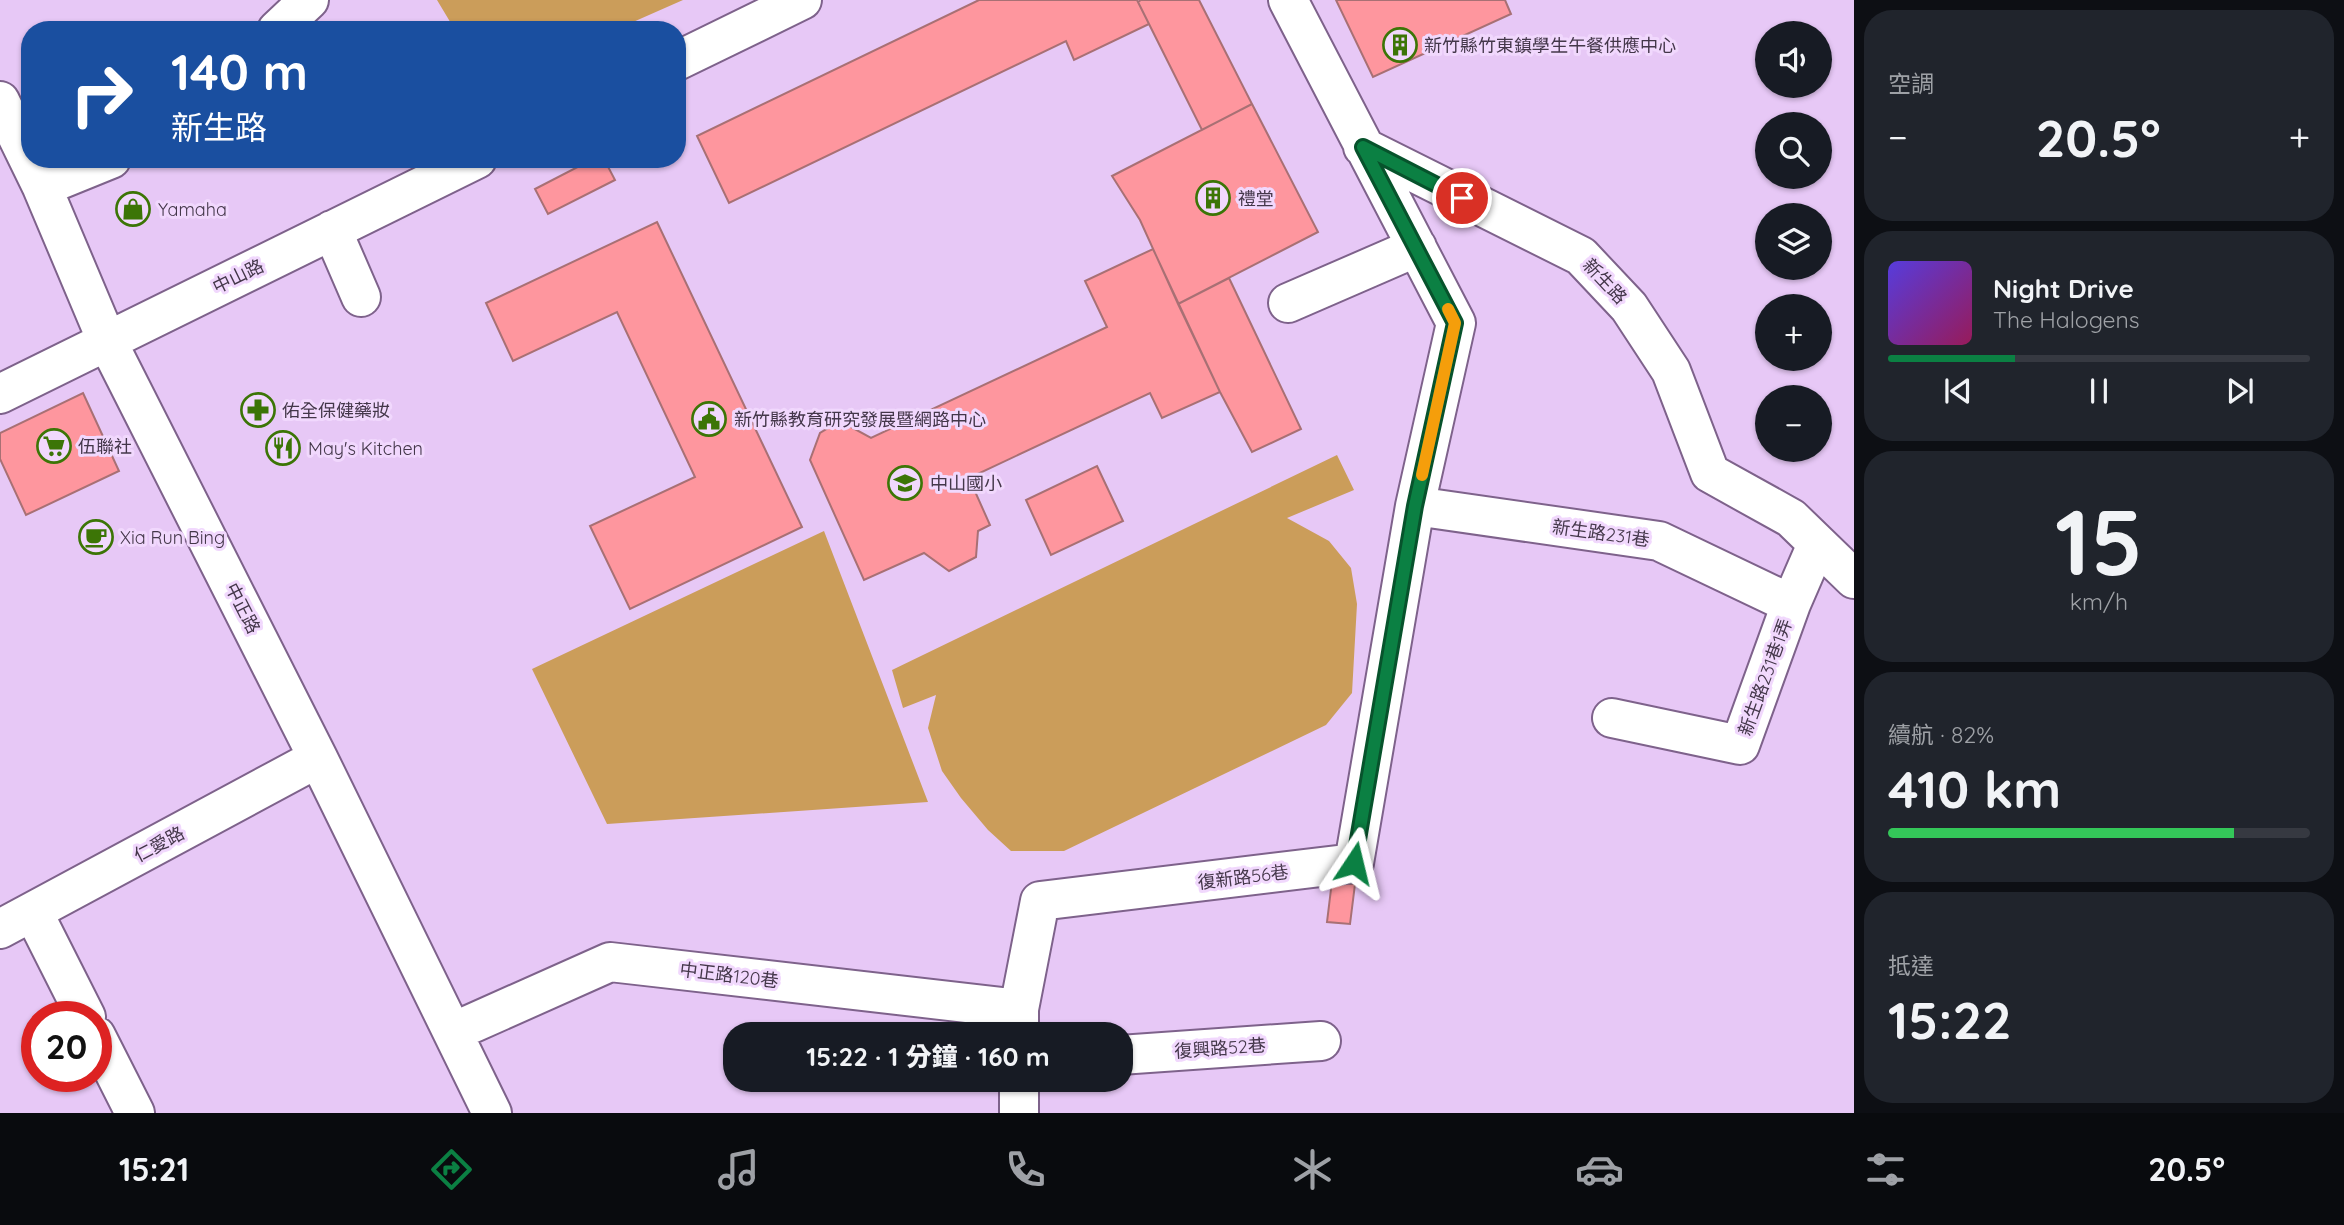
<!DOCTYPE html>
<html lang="zh-TW">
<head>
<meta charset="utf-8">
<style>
	:root { --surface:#171b24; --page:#20242c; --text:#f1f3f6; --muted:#9ea1a6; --line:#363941; --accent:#0b8043 }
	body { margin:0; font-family:Quicksand,"Noto Sans TC",sans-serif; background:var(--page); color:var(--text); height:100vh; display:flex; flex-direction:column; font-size:26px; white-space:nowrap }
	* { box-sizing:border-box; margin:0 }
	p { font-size:23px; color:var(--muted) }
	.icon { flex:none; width:38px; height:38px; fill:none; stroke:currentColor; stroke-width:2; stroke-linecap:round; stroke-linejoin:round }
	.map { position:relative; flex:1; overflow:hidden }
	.sheet { display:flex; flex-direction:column; gap:10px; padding:10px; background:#0d0f14; width:490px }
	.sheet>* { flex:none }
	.banner { position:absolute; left:21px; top:21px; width:665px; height:147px; border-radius:28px; box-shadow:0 2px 5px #0004; background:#1a4fa0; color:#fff; overflow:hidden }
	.controls { position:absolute; left:1755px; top:21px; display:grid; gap:14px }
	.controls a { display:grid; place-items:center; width:77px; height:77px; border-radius:50%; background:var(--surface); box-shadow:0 2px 5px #0004; font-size:35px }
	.speed { position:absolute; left:21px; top:1001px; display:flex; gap:14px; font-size:35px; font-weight:700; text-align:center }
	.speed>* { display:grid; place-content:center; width:91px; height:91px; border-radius:50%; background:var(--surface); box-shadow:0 2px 5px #0004; line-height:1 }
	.speed .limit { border:10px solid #d22; background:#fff; color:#111 }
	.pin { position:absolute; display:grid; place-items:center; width:60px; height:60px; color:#fff; margin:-30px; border:4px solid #fff; border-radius:50%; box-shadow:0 2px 7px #0007 }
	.me { position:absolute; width:77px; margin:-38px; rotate:10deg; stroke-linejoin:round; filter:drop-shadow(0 0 5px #0008) }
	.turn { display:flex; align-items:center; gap:24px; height:147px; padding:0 35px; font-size:32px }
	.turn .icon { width:91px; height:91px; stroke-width:2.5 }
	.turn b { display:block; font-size:49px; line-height:60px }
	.big { font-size:52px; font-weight:800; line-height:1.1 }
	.sheet .widget { flex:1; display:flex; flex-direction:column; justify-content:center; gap:10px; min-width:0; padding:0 24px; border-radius:28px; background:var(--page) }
	.sheet .dial { align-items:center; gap:0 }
	.dial b { font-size:91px; line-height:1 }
	.song { display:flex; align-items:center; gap:21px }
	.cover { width:84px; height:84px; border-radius:10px; background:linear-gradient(135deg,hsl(250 70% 55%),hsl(330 70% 35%)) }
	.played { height:7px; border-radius:4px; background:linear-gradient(90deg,var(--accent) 30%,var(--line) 30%) }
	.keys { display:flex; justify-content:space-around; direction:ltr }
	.heat { display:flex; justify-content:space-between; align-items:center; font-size:38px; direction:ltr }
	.charge { height:10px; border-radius:5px; background:linear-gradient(90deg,#34c759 82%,var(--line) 0) }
	.trip { position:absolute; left:723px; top:1022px; width:410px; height:70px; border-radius:28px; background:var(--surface); box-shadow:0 2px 5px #0004; font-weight:800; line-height:70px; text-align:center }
	.tabs { display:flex; height:112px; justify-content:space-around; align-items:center; background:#090b0e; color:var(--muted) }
	.tabs .icon { width:49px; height:49px }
	.tabs .active { color:var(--accent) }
	.tabs b { font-size:32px; color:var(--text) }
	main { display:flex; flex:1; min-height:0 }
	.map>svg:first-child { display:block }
	.green { fill:#cb9d5a }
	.building { fill:#fe969e; stroke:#a87074; stroke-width:2 }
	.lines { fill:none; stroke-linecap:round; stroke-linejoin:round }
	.minor-casing { stroke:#7e628b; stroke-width:42 }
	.minor { stroke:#fff; stroke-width:38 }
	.route-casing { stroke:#07532c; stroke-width:18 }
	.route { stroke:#0b8043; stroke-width:12 }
	.slow { stroke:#f59e0b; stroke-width:12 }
	.labels { text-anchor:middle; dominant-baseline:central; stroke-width:6; stroke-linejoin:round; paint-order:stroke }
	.poi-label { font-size:18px; fill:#44374a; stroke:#f1d8fd; text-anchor:start }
	.street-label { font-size:18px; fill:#44374a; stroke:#f1d8fd }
</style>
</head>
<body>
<main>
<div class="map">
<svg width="1854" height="1113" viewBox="0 0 1854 1113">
	<rect width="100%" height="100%" fill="#e7c8f6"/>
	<!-- green -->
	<path class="green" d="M 437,0 L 683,0 L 615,30 L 455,30 Z
		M 1337,455 L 1354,490 L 1287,518 L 1329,541 L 1351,568 L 1357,604 L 1352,693 L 1326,725 L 1064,851 L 1011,851 L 988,830 L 961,798 L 942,771 L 928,728 L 936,695 L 903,708 L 892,670 Z
		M 824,531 L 928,802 L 607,824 L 532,669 Z"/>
	<!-- building -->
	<path class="building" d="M 979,0 L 1137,0 L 1149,24 L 1074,60 L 1066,41 L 729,203 L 697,136 Z
		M 1141,0 L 1199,0 L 1252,104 L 1202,130 L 1138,2 Z
		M 1336,0 L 1505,0 L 1511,14 L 1373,77 Z
		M 1252,104 L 1318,232 L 1178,304 L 1140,220 L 1112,176 Z
		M 593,159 L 604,159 L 615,180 L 548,214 L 535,189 Z
		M 657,222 L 802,527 L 630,609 L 590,526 L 695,477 L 617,312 L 513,361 L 486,303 Z
		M 1153,249 L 1220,392 L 1162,418 L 1150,393 L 969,478 L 990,525 L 978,531 L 976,557 L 949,571 L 924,553 L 864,580 L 810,460 L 820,433 L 840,421 L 871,438 L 1107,327 L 1085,281 Z
		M 1229,278 L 1301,429 L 1252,452 L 1220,392 L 1178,304 Z
		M 83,393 L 119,471 L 26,515 L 0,459 L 0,433 Z
		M 1097,466 L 1123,521 L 1051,555 L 1026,500 Z
		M 1332,881 L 1355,884 L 1350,924 L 1327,922 Z"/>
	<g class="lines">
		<!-- minor casing -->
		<g class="minor-casing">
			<path id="minor" d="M 277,30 L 309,0
				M 677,61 L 802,0
				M 0,101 L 42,187 L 107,341 L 318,758 L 492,1113
				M 1363,147 L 1581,256 L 1629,307 L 1671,371 L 1710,473 L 1791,518 L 1854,579
				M 42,187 L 111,159
				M 332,230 L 361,297
				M 1288,303 L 1417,247
				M 0,394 L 477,159
				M 1415,506 L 1659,541 L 1791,604 L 1817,544
				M 1612,718 L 1740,745 L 1791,604
				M 33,912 L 86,1017
				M 0,929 L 318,758
				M 453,1032 L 610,962 L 1019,1009
				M 1019,1034 L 1019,1009 L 1040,901 L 1354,863 L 1415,506 L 1456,323 L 1288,0
				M 96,1036 L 135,1113
				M 1120,1055 L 1321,1041
				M 1019,1113 L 1019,1080"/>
		</g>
		<!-- minor -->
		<use href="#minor" class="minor"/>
	</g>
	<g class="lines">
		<!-- route casing -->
		<g class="route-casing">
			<path id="route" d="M 1354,863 L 1415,506 L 1455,323 L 1363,147 L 1462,198"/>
		</g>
		<!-- route -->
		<use href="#route" class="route"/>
		<!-- slow -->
		<path class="slow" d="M 1422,475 L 1455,323 L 1448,309"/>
	</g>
	<!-- icons -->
	<defs>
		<g id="building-ring" transform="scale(1.75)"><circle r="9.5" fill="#f1d8fd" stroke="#3c7506" stroke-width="1.5"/><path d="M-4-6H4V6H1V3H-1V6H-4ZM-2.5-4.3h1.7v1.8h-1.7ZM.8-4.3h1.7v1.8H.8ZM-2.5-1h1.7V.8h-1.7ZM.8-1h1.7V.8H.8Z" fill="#3c7506"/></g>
		<g id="shop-ring" transform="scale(1.75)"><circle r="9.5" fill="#f1d8fd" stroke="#3c7506" stroke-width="1.5"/><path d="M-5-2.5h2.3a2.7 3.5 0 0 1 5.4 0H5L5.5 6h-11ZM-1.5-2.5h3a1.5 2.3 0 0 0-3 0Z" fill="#3c7506"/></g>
		<g id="pharmacy-ring" transform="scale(1.75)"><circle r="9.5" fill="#f1d8fd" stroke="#3c7506" stroke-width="1.5"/><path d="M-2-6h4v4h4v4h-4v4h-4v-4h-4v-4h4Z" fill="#3c7506"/></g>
		<g id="civic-ring" transform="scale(1.75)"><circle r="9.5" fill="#f1d8fd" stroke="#3c7506" stroke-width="1.5"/><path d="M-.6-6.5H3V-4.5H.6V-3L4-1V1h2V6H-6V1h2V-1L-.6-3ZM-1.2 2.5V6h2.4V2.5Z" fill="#3c7506"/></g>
		<g id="supermarket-ring" transform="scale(1.75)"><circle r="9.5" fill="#f1d8fd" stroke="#3c7506" stroke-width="1.5"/><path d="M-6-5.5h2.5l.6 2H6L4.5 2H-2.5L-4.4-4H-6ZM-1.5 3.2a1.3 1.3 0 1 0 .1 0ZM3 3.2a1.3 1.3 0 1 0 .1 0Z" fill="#3c7506"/></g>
		<g id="restaurant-ring" transform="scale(1.75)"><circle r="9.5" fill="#f1d8fd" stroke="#3c7506" stroke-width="1.5"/><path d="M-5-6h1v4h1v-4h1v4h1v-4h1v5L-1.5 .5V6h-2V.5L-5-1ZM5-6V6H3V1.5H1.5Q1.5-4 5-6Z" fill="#3c7506"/></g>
		<g id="school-ring" transform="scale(1.75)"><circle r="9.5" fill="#f1d8fd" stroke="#3c7506" stroke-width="1.5"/><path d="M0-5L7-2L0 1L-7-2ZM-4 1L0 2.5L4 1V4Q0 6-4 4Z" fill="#3c7506"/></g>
		<g id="cafe-ring" transform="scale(1.75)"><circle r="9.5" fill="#f1d8fd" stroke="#3c7506" stroke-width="1.5"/><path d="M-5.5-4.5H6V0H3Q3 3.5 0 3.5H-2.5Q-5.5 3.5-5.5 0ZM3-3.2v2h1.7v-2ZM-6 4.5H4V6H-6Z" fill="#3c7506"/></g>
	</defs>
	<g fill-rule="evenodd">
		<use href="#building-ring" x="1400" y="45"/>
		<use href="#building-ring" x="1213" y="198"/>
		<use href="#shop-ring" x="133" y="209"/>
		<use href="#pharmacy-ring" x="258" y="410"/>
		<use href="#civic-ring" x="709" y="419"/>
		<use href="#supermarket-ring" x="54" y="446"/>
		<use href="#restaurant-ring" x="283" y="448"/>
		<use href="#school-ring" x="905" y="483"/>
		<use href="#cafe-ring" x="96" y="537"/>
	</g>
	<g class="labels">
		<!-- poi labels -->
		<g class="poi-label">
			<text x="1424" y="45">新竹縣竹東鎮學生午餐供應中心</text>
			<text x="1238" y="198">禮堂</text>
			<text x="158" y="209">Yamaha</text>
			<text x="282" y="410">佑全保健藥妝</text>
			<text x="734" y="419">新竹縣教育研究發展暨網路中心</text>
			<text x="78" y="446">伍聯社</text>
			<text x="308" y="448">May's Kitchen</text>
			<text x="930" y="483">中山國小</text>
			<text x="120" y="537">Xia Run Bing</text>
		</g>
		<!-- street labels -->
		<g class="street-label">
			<text transform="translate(238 276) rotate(-26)">中山路</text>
			<text transform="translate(1605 281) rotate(47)">新生路</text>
			<text transform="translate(1601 533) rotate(8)">新生路231巷</text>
			<text transform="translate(243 608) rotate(63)">中正路</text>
			<text transform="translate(1765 677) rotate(-70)">新生路231巷1弄</text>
			<text transform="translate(159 844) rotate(-28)">仁愛路</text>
			<text transform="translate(1243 877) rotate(-7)">復新路56巷</text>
			<text transform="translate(729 975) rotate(7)">中正路120巷</text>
			<text transform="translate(1220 1048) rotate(-4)">復興路52巷</text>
		</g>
	</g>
</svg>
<div class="controls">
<a><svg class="icon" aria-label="sound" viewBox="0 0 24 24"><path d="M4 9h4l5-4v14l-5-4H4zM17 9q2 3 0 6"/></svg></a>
<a><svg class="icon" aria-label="search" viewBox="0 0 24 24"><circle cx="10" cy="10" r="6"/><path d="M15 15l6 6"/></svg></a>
<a><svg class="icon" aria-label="layers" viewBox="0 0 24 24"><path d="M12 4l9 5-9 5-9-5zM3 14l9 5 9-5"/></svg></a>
<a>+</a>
<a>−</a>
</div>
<div class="speed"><div class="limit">20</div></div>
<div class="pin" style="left:1462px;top:198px;background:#d93025"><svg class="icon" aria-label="arrive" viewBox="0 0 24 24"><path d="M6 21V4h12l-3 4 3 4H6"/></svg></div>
<svg class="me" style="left:1354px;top:863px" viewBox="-20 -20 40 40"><path d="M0-17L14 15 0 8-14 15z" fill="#0b8043" stroke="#fff" stroke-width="4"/></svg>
<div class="trip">15:22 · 1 分鐘 · 160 m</div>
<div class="banner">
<div class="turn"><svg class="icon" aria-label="right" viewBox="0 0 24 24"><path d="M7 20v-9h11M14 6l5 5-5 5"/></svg><div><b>140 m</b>新生路</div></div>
</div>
</div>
<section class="sheet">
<div class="widget"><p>空調</p>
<div class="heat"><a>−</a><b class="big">20.5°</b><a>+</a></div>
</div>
<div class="widget">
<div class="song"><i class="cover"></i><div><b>Night Drive</b><p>The Halogens</p></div></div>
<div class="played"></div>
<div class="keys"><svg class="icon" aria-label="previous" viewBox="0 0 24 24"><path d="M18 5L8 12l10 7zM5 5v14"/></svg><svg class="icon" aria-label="pause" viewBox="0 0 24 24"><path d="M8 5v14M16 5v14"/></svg><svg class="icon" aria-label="next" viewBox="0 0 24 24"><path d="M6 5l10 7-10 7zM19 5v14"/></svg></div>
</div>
<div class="widget dial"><b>15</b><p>km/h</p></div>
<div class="widget"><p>續航 · 82%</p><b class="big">410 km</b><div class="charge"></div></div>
<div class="widget"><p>抵達</p><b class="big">15:22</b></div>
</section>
</main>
<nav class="tabs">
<b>15:21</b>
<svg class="icon active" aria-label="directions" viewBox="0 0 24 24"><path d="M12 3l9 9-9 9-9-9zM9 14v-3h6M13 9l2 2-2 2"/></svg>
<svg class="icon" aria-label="music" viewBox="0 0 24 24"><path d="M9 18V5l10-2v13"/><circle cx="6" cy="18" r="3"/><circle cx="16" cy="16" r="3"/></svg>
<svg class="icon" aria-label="phone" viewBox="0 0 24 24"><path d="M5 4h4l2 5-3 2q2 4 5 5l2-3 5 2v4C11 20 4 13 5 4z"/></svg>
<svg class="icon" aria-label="climate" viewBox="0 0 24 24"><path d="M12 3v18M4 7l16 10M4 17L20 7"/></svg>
<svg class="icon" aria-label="car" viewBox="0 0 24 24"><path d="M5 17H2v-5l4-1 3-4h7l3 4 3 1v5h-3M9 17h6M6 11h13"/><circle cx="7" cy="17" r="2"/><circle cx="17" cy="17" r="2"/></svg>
<svg class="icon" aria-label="filters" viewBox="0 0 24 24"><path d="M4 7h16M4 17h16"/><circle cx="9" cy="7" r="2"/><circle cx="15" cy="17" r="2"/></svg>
<b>20.5°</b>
</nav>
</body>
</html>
